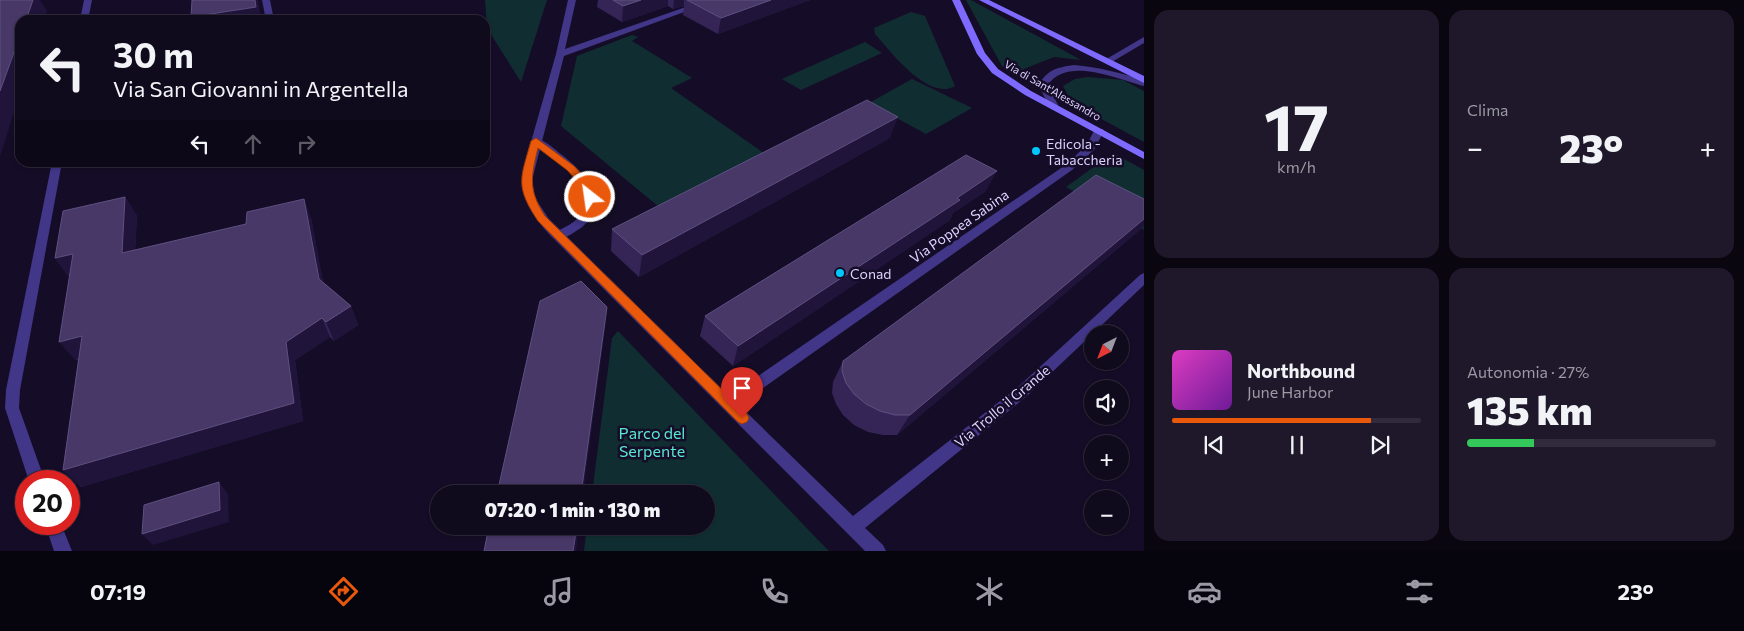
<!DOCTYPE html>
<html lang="it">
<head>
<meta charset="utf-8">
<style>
	:root { --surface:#100a1d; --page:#1e182a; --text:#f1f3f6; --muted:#9c9aa4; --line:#302b3b; --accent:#ea580c }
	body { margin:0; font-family:Commissioner,sans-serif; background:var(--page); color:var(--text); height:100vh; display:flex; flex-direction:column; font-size:19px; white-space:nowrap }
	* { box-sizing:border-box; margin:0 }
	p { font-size:16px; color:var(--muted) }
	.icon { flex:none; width:28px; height:28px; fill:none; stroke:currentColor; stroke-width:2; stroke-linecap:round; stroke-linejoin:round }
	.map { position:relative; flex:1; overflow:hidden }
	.details { display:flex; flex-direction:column; gap:10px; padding:10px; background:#090610; width:600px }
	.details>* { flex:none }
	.banner { position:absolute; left:15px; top:15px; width:475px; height:152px; border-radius:15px; box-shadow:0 1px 4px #0004,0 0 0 1px var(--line); background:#100a1d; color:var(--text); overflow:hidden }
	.needle { width:32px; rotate:222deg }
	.controls { position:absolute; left:1084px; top:325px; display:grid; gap:10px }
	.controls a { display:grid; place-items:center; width:45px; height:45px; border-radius:50%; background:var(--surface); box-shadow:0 1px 4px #0004,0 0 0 1px var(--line); font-size:25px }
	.speed { position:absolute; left:15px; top:470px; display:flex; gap:10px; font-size:25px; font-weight:700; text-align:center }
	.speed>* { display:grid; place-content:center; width:65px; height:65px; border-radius:50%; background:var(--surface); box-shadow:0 1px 4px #0004,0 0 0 1px var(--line); line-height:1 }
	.speed .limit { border:8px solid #d22; background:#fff; color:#111 }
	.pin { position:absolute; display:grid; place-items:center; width:42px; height:42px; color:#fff; margin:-51px -21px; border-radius:50% 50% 50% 0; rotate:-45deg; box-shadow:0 0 5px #0007 }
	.pin .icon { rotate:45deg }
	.me { position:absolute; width:55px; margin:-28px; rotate:330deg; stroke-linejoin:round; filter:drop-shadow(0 0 4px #0008) }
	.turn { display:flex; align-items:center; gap:18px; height:105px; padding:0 15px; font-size:22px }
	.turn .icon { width:65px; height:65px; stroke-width:2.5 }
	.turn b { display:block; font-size:35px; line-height:42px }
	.lanes { display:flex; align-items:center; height:48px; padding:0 15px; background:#0003; justify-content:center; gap:25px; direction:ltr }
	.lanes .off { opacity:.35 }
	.big { font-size:38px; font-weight:800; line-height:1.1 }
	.details .tile { flex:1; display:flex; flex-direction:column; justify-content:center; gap:8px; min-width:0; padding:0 18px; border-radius:15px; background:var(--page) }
	.details .dial { align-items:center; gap:0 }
	.dial b { font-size:65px; line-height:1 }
	.song { display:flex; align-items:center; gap:15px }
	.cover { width:60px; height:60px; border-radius:8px; background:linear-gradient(135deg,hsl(310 70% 55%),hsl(280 70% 35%)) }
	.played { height:5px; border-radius:2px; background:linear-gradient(90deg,var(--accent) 80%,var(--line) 80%) }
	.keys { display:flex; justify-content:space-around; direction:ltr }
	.heat { display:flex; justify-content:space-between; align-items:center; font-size:28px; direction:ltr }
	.charge { height:8px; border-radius:4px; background:linear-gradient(90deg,#34c759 27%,var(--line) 0) }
	.details .tiles { flex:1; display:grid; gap:10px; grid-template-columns:repeat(2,1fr) }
	.trip { position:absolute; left:430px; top:485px; width:285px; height:50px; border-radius:25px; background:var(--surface); box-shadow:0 1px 4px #0004,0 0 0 1px var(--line); font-weight:800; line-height:50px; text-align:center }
	.tab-bar { display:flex; height:80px; justify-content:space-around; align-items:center; background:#06040c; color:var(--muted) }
	.tab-bar .icon { width:35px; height:35px }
	.tab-bar .selected { color:var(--accent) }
	.tab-bar b { font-size:22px; color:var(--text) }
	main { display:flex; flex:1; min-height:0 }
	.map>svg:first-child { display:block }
	.green { fill:#102e31 }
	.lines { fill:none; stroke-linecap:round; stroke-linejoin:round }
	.lane { fill:#423689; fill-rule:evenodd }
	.street { fill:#423689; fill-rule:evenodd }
	.secondary { fill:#7f6aff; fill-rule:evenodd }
	.wall { fill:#352556 }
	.shaded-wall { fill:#20143b }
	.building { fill:#473868; stroke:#5e5080 }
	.route { fill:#ea580c; stroke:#983908 }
	.poi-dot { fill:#00c8fe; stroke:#150d27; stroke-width:2 }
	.labels { text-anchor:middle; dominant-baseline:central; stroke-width:5; stroke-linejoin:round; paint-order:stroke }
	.far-street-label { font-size:11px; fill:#ddd3ff; stroke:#150d27 }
	.poi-label { font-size:14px; fill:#ddd3ff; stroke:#150d27; text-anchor:start }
	.street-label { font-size:14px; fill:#ddd3ff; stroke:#150d27 }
	.near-park-label { font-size:16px; fill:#57e7d3; stroke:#150d27 }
</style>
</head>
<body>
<main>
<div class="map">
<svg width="1144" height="551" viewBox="0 0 1144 551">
	<rect width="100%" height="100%" fill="#150d27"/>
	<!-- green -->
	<path class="green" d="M 485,0 L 547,0 L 521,82 L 487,28 Z
		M 966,0 L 971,0 L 1081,60 L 1054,57 L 1024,69 L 1027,79 L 1002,66 Z
		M 911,12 L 925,16 L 955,86 C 929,102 890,51 875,34 L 874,28 Z
		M 632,35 L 638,37 L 632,41 L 692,78 L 671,88 L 768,156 L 664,211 L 561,126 L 577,56 Z
		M 865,42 L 882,53 L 801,90 L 782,79 Z
		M 1088,77 L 1123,80 L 1144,91 L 1144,142 L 1072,103 L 1063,86 L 1075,79 Z
		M 912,79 L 972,108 L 926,134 L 869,103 Z
		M 1113,153 L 1144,170 L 1144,230 L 1066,187 Z
		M 618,331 L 819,541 L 829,551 L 584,551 L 587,526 L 706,526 L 706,494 L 592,494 L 612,338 Z"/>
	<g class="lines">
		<!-- lane -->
		<path class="lane" d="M 84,0 L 92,0 L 88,20 L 80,20 Z
			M 262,0 L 270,0 L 274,20 L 266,20 Z
			M 536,138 C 545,140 554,149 562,155 C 584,172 613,202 582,227 C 575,232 566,238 558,240 L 552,236 L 554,233 C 563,228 578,222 582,212 C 595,184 551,156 532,143 L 532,139 Z
			M 52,162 L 62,162 L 20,390 L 19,408 L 45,481 L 29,481 L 5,408 L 6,390 Z
			M 45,524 L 61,524 L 72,551 L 54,551 Z"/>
		<!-- street -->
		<path class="street" d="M 568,0 L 576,0 L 565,49 L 706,0 L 717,0 L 564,56 L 532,180 L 535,198 L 549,219 L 729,396 L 1064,166 L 1086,146 L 1095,129 L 1103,129 L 1104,131 L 1094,150 L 1072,170 L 739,405 L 853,516 L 1018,387 L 1140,275 L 1144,273 L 1144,285 L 1028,395 L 865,528 L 883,545 L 886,551 L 865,551 L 554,239 C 534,219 519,199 523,170 L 556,54 Z
			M 1144,37 L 1144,43 L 1110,63 L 1103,61 Z
			M 1074,65 C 1098,67 1121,73 1144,80 L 1144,86 C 1117,79 1067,56 1048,85 L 1059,107 L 1054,110 L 1051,109 L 1038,85 C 1049,69 1055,68 1074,65 Z"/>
		<!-- secondary -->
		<path class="secondary" d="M 952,0 L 960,0 L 985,53 L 998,69 L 1031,91 L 1144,152 L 1144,159 L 1025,95 L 992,73 L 977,54 Z
			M 979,0 L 989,0 L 1144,76 L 1144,83 Z"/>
	</g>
	<!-- wall -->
	<path class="wall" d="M 598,0 L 810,0 L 718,34 L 683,15 L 684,6 L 673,9 L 668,6 L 622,22 L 597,7 Z
		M 890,138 L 639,277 L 611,251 L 612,229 Z
		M 986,191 L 953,213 L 950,220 L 733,366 L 700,336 L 705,316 Z
		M 125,197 L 137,216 L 135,250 L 311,218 L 323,282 L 351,306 L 358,325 L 334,341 L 330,337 L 295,360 L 303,421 L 81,487 L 63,470 L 78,360 L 75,360 L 69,277 L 55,258 Z
		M 1142,228 L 897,435 L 883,435 L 868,432 L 854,425 L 843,415 L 836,404 L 832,393 L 833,382 L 843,361 Z"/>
	<!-- shaded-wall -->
	<path class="shaded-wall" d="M 33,0 L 40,0 L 47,11 L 44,20 L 26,20 Z
		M 255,0 L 258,0 L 261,20 L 193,20 L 191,17 Z
		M 641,0 L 668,0 L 668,6 L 622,22 L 623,6 Z
		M 674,0 L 684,0 L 684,6 L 673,9 Z
		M 771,0 L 810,0 L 718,34 L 721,18 Z
		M 20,36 L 20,94 L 0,156 L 0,91 Z
		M 898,117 L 890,138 L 639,277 L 642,255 Z
		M 997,171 L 986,191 L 953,213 L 950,220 L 733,366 L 738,346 L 957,198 Z
		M 125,197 L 137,216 L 134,272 L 122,253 Z
		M 304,199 L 311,218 L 326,298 L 319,279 Z
		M 1144,219 L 1144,225 L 1142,228 L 897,435 L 910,415 Z
		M 73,254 L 69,277 L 55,258 Z
		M 351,306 L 358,325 L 334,341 L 326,322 Z
		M 607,307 L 605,329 L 583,494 L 581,494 Z
		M 322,318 L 330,337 L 295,360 L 303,421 L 81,487 L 63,470 L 286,342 Z
		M 82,336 L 97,355 L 75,360 L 59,342 Z
		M 219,482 L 228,494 L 229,522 L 153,545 L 142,534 Z
		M 577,526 L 579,526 L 576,551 L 573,551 Z"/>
	<!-- building -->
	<path class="building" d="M 0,0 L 33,0 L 26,20 L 20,20 L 20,36 L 0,91 Z
		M 192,0 L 255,0 L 256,7 L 191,17 Z
		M 613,0 L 641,0 L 623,6 Z
		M 687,0 L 771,0 L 721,18 Z
		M 867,100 L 898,117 L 642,255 L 612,229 Z
		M 966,155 L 997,171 L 957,198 L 960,200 L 738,346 L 705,316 Z
		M 1096,175 L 1144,199 L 1144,219 L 910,415 L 895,415 L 880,411 L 866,404 L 854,394 L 846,383 L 842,371 L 843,361 Z
		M 125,197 L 122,253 L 246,224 L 247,212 L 304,199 L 319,279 L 351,306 L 326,322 L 322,318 L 286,342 L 294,403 L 63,470 L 82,336 L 59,342 L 73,254 L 55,258 L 63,211 Z
		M 581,281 L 607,307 L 581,494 L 497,494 L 540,301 Z
		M 219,482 L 220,510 L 142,534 L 144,505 Z
		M 489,526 L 577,526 L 573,551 L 484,551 Z"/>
	<!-- route -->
	<path class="route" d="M 536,138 L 574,166 L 587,180 L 595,197 L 590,200 L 586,199 L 579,183 L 567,170 L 538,148 C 531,177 528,190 545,216 L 747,414 L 749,418 L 747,422 L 742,424 L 738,422 L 538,221 C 515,186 520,180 531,141 Z"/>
	<!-- markers -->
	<g class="poi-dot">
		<circle cx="1036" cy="151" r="5"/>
		<circle cx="840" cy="273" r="5"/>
	</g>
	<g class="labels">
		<!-- far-street labels -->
		<g class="far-street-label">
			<text transform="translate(1053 90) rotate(30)">Via di Sant'Alessandro</text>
		</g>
		<!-- poi labels -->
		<g class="poi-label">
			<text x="1046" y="143">Edicola -<tspan x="1046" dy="16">Tabaccheria</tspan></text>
			<text x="850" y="273">Conad</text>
		</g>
		<!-- street labels -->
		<g class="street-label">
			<text transform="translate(959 226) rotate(-35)">Via Poppea Sabina</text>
			<text transform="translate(1002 406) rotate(-40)">Via Trollo il Grande</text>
		</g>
		<!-- near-park labels -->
		<g class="near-park-label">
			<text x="652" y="432">Parco del<tspan x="652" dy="18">Serpente</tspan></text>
		</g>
	</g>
</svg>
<div class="controls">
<a><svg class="needle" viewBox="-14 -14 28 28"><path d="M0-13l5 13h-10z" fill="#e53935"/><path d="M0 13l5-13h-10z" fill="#9c9aa4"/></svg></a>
<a><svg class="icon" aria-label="sound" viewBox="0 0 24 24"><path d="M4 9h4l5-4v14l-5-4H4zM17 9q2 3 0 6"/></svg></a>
<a>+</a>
<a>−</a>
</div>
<div class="speed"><div class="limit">20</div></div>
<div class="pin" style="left:742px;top:418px;background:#d93025"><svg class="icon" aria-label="arrive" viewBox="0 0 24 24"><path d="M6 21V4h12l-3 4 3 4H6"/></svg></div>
<svg class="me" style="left:590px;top:197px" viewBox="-20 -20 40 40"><circle r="17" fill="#ea580c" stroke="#fff" stroke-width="3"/><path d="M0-11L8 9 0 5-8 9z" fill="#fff"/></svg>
<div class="trip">07:20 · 1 min · 130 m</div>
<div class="banner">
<div class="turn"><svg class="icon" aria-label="left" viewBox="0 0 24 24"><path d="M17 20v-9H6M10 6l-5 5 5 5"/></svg><div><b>30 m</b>Via San Giovanni in Argentella</div></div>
<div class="lanes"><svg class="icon" aria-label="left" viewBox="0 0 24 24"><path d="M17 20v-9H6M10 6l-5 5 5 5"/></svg><svg class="icon off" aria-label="ahead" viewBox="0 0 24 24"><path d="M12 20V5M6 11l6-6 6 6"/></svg><svg class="icon off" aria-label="right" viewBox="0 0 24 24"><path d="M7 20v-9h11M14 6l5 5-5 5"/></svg></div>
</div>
</div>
<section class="details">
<div class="tiles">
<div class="tile dial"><b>17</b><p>km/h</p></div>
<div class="tile"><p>Clima</p>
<div class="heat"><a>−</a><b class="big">23°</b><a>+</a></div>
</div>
<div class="tile">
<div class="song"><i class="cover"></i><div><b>Northbound</b><p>June Harbor</p></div></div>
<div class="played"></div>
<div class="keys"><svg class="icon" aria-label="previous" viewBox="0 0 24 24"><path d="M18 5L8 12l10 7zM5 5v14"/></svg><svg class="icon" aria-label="pause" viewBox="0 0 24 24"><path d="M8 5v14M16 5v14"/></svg><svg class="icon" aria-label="next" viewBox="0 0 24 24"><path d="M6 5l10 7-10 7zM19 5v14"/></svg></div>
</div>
<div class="tile"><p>Autonomia · 27%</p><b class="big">135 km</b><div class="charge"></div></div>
</div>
</section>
</main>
<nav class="tab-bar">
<b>07:19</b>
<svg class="icon selected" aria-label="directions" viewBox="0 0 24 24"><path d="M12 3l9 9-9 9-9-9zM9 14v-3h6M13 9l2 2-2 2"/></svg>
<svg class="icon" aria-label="music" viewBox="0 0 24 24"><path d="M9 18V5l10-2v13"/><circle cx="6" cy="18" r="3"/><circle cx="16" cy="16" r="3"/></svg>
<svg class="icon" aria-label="phone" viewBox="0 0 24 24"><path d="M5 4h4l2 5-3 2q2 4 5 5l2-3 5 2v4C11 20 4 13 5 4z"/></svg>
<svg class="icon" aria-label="climate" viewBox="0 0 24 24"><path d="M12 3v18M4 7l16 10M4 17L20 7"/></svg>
<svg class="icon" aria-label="car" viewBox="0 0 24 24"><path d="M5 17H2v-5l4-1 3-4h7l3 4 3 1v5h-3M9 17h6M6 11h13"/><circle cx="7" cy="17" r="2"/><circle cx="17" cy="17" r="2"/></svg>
<svg class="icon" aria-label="filters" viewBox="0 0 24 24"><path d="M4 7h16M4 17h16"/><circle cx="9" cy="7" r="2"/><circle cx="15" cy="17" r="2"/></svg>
<b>23°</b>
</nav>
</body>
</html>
